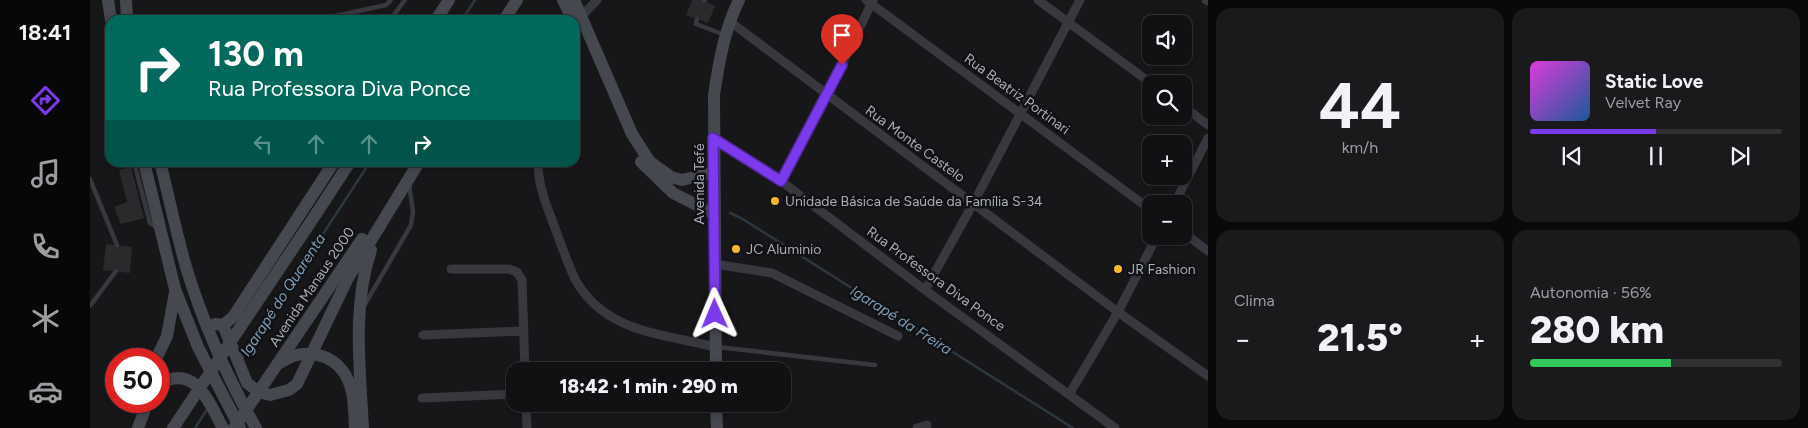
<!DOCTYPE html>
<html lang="pt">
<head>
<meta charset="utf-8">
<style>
	:root { --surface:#111113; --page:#1a1a1c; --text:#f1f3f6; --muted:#9c9da0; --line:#303133; --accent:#7c3aed }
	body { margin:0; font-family:Figtree,sans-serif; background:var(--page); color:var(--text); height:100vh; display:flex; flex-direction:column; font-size:19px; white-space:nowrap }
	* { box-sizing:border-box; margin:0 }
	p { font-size:16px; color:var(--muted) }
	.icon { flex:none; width:28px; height:28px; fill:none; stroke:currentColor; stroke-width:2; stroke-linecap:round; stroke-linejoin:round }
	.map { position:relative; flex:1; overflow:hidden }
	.panel { display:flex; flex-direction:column; gap:8px; padding:8px; background:#09090a; width:600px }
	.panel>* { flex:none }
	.hud { position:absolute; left:15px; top:15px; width:475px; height:152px; border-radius:15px; box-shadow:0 2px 8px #0003,0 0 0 1px var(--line); background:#00695c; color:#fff; overflow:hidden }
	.controls { position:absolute; left:1052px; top:15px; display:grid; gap:10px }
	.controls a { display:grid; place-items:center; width:50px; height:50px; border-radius:10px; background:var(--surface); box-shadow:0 2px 8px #0003,0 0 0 1px var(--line); font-size:25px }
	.speed { position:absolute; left:15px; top:348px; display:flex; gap:10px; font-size:25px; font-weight:700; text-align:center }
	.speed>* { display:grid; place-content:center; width:65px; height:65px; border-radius:50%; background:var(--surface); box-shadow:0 2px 8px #0003,0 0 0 1px var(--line); line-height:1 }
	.speed .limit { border:8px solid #d22; background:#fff; color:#111 }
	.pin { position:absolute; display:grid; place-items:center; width:42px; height:42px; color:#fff; margin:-51px -21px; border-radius:50% 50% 50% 0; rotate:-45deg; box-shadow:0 0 5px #0007 }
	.pin .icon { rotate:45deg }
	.me { position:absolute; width:55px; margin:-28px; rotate:359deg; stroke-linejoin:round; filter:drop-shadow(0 0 4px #0008) }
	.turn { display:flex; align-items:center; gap:18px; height:105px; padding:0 20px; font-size:22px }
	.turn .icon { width:65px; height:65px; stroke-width:2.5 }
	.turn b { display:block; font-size:35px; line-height:42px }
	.lanes { display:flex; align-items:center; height:48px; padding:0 20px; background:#0003; justify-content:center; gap:25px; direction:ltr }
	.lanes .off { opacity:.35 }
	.big { font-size:38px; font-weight:800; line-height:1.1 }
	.panel .widget { flex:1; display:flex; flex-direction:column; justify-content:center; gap:8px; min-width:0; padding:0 18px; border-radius:15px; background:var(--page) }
	.panel .dial { align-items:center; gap:0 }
	.dial b { font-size:65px; line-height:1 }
	.song { display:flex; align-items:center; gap:15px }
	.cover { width:60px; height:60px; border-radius:8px; background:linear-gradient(135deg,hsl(300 70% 55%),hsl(210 70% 35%)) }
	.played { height:5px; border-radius:2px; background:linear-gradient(90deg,var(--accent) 50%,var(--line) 50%) }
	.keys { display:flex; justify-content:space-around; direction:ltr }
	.heat { display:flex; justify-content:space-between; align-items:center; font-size:28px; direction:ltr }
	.charge { height:8px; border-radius:4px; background:linear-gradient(90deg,#34c759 56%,var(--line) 0) }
	.panel .tiles { flex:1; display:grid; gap:8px; grid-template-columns:repeat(2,1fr) }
	.trip { position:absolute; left:416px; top:362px; width:285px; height:50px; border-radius:15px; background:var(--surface); box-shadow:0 2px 8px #0003,0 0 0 1px var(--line); font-weight:800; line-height:50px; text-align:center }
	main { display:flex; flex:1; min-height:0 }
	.tab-bar { display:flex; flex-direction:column; width:90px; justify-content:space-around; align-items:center; background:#070708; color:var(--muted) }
	.tab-bar .icon { width:35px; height:35px }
	.tab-bar .selected { color:var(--accent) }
	.tab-bar b { font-size:22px; color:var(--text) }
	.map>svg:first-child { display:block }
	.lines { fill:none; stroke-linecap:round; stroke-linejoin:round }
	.stream { stroke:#2c363f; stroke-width:2.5 }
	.building { fill:#2a2a2d }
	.lane { stroke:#37393f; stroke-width:4.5 }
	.street { stroke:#37393f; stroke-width:9 }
	.secondary { stroke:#45484f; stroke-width:12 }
	.secondary-bridge { stroke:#45484f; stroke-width:12 }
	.route-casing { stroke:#51269a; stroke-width:12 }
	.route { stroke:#7c3aed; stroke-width:9 }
	.poi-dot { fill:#ffb829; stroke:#121214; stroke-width:2 }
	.labels { text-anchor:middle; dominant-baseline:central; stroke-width:5; stroke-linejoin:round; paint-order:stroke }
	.street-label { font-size:14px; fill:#a8adba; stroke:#121214 }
	.poi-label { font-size:14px; fill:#a8adba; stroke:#121214; text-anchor:start }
	.water-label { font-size:15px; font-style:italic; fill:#7c9cb8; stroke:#121214 }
</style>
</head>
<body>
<main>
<nav class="tab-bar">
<b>18:41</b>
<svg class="icon selected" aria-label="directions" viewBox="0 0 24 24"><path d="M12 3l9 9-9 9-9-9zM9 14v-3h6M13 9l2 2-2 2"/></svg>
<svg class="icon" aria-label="music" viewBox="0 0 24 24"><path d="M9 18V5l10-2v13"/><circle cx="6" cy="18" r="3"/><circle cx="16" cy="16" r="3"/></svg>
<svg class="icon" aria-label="phone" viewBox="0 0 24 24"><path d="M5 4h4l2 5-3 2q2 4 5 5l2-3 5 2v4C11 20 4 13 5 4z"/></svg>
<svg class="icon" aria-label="climate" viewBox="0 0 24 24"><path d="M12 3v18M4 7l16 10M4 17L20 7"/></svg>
<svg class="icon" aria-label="car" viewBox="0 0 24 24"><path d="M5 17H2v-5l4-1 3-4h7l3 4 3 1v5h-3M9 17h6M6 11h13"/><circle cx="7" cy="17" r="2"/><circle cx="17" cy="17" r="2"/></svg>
</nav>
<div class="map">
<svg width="1118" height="428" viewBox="0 0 1118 428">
	<rect width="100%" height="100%" fill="#171719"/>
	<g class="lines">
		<!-- stream -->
		<path class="stream" d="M 372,20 L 385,0
			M 640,213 L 651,218 L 983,428
			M 152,358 L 280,162
			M 105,428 L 118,408"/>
	</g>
	<!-- building -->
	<path class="building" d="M 602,0 L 611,0 L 625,6 L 618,23 L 596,15 Z
		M 41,167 L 54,218 L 31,224 L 24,207 L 37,202 L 29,170 Z
		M 16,244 L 42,247 L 40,273 L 13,270 Z"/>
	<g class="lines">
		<!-- lane -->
		<path class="lane" d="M 614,1 L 615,0
			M 607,19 L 606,24 L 635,35
			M 227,20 L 296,5 L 301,0
			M 300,20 L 315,0
			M 44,162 L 60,223 L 67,228
			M 0,179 L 27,245
			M 0,306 L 26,271
			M 274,306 L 321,225 L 323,212 L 319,184
			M 627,347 L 785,365"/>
		<!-- street -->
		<path class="street" d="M 776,0 L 1061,210
			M 948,0 L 1062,84
			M 1116,0 L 1118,1
			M 488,20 L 507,0
			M 639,21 L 1028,312 L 1118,376
			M 1094,107 L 1118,125
			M 623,138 L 691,181 L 835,290 L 1025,428
			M 448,162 C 448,189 459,211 468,236 C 473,250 479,267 486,281 C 516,333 574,334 626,347
			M 691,181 L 737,96 L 783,0
			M 1084,204 L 1118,138
			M 1094,233 L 1118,251
			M 624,264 L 682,273 L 808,336
			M 361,269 L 419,269 L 427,272 L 432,280 L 435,371
			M 835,290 L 883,204 L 990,0
			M 333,335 L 434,331
			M 980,393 L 1028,312 L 1067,236
			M 332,398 L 425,394
			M 436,404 L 437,428
			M 827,428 L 837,425"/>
		<!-- secondary -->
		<path class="secondary" d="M 18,0 L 21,20
			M 36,0 L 37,20
			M 473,0 L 483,20
			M 484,0 L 542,134 L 560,162 L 581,177 L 592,180 L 624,172
			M 346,20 L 359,0
			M 414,20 L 427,0
			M 54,162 L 85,289 L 108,347 L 150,428
			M 70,162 C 79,197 86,232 96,267 C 113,323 137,377 166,428
			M 551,162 L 583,193 L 624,214
			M 226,214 L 260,162
			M 125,324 L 133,325 L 143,317 L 244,162
			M 133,325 L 157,383 L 169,392 L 180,395 L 199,390 L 207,384 L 258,278 L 329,162
			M 66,359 L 77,336 L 85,292
			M 626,371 L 624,95 C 629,62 634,31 649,0
			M 69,384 C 106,363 119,403 133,428
			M 626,404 L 627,428
			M 48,428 L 58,401
			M 273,428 C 270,368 262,307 281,250"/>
		<!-- secondary-bridge -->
		<path class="secondary-bridge" d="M 190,363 C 215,345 250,354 260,385 C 265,398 264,414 265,428
			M 83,428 L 226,214
			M 144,428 L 272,239"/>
	</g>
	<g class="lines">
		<!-- route casing -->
		<g class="route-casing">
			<path id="route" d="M 625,314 L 623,138 L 691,181 L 752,65"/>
		</g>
		<!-- route -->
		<use href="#route" class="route"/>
	</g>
	<!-- markers -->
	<g class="poi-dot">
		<circle cx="685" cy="201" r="5"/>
		<circle cx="646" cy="249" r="5"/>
		<circle cx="1028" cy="269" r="5"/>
	</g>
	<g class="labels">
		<!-- street labels -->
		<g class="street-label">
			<text transform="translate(927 94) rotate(36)">Rua Beatriz Portinari</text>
			<text transform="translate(825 144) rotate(36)">Rua Monte Castelo</text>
			<text transform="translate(609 184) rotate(-90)">Avenida Tefé</text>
			<text transform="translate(846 279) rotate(36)">Rua Professora Diva Ponce</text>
			<text transform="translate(222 287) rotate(-56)">Avenida Manaus 2000</text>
		</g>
		<!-- poi labels -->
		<g class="poi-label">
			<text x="695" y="201">Unidade Básica de Saúde da Família S-34</text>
			<text x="656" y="249">JC Aluminio</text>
			<text x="1038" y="269">JR Fashion</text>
		</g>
		<!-- water labels -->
		<g class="water-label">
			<text transform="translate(193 295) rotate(-57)">Igarapé do Quarenta</text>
			<text transform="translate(811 320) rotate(32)">Igarapé da Freira</text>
		</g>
	</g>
</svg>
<div class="controls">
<a><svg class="icon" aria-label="sound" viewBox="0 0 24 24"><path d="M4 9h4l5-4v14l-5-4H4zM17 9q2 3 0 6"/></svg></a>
<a><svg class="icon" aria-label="search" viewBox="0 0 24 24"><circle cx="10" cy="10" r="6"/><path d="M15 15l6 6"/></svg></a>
<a>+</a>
<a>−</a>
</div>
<div class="speed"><div class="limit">50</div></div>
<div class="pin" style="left:752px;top:65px;background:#d93025"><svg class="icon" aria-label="arrive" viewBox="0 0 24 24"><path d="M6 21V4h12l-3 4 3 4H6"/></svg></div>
<svg class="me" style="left:625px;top:314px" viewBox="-20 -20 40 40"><path d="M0-17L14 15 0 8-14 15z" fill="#7c3aed" stroke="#fff" stroke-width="4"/></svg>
<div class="trip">18:42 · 1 min · 290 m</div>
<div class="hud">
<div class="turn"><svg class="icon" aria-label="right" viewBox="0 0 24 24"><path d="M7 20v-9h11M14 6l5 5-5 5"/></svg><div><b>130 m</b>Rua Professora Diva Ponce</div></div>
<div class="lanes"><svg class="icon off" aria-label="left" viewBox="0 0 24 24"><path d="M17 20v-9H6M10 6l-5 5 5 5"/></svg><svg class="icon off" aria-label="ahead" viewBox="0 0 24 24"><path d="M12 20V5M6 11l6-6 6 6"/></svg><svg class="icon off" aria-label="ahead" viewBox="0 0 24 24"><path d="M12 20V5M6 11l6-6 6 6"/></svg><svg class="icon" aria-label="right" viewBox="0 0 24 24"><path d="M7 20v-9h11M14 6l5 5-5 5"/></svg></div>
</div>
</div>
<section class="panel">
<div class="tiles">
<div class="widget dial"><b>44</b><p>km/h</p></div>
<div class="widget">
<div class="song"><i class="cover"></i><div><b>Static Love</b><p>Velvet Ray</p></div></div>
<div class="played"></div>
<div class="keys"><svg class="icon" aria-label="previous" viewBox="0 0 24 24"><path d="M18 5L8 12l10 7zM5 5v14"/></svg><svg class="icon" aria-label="pause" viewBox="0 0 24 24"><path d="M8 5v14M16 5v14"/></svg><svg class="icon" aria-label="next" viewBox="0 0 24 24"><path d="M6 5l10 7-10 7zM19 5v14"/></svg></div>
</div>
<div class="widget"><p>Clima</p>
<div class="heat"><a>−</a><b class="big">21.5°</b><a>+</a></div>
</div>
<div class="widget"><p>Autonomia · 56%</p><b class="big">280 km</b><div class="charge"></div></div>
</div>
</section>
</main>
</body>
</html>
